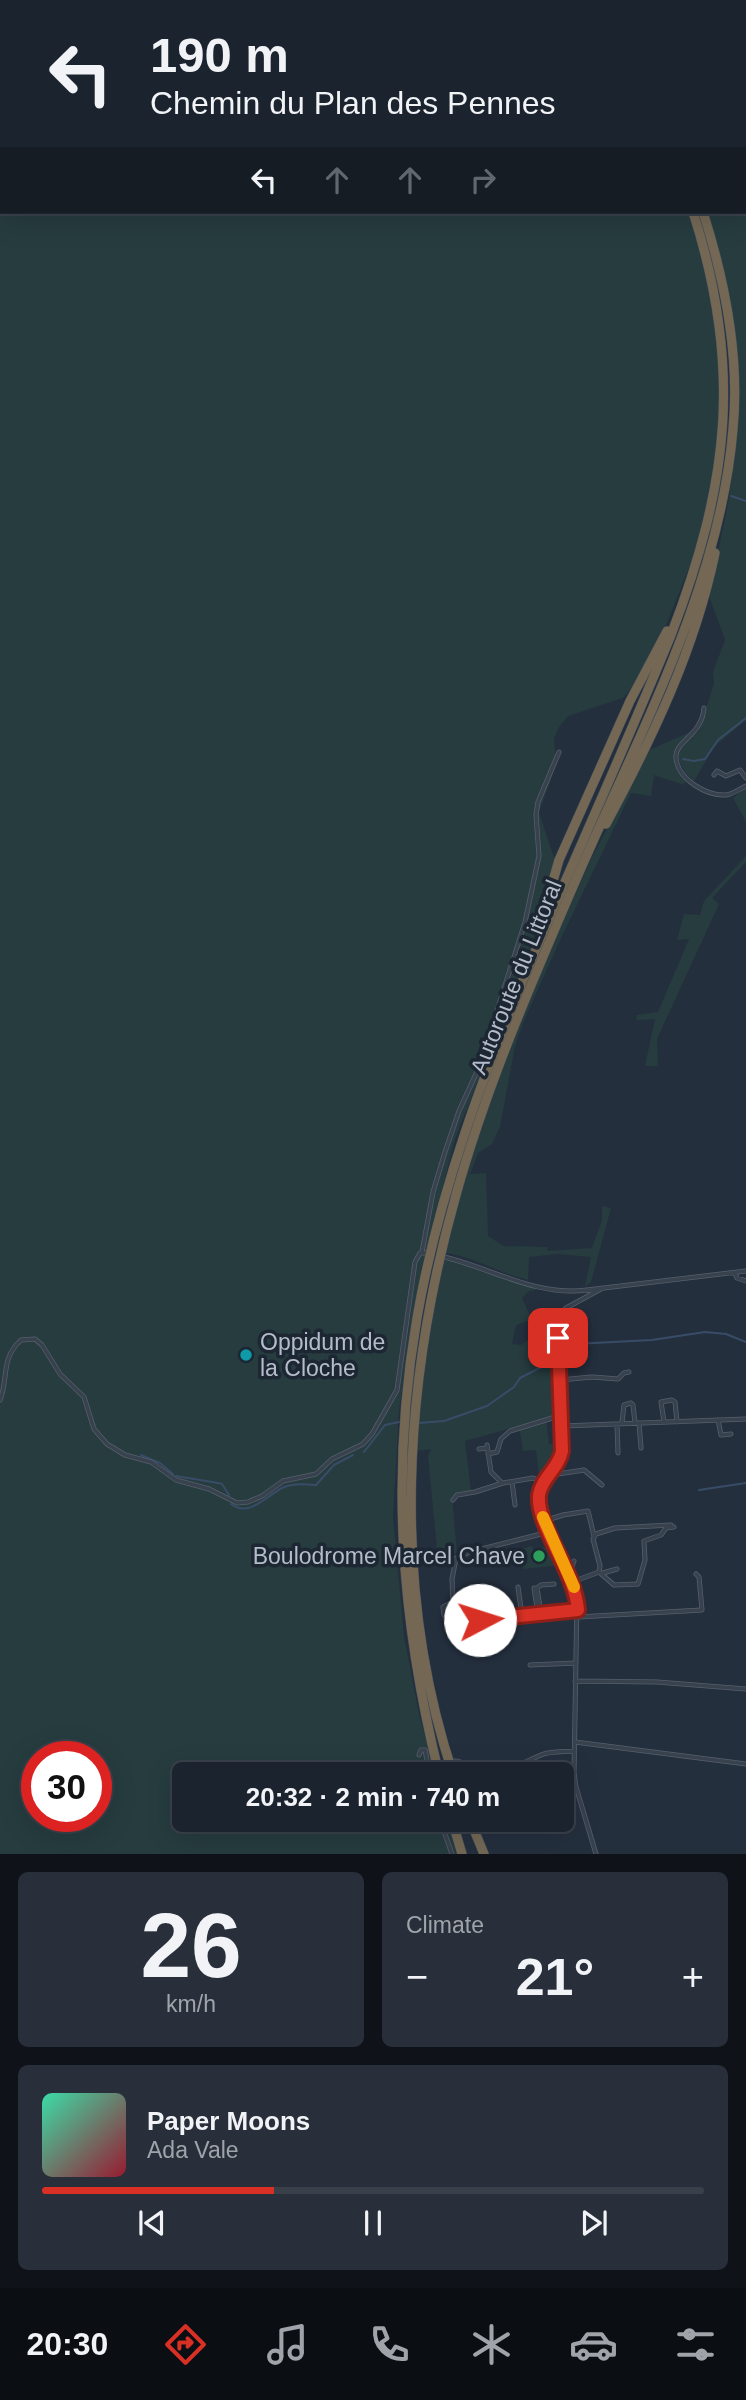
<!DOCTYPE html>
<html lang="en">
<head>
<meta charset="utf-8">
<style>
	:root { --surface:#1b232e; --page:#282f3a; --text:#f1f3f6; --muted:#a0a4aa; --line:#39404a; --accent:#d93025 }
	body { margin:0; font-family:Helvetica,sans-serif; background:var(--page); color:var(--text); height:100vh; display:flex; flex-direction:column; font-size:26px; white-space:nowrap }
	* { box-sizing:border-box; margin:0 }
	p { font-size:23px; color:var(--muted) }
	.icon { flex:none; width:38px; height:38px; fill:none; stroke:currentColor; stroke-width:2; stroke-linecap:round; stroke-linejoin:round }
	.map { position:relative; height:1854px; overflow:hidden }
	.side { display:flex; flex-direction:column; gap:18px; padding:18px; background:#0f1319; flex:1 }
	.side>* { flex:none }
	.top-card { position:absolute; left:0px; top:0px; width:747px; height:214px; box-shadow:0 7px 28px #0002,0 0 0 2px var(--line); background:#1b232e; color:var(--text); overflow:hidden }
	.speed { position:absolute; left:21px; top:1741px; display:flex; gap:14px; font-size:35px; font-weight:700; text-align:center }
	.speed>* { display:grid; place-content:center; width:91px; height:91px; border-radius:50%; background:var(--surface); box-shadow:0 7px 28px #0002,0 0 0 2px var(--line); line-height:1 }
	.speed .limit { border:10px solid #d22; background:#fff; color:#111 }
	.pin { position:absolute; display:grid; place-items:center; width:60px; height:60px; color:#fff; margin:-30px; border-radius:14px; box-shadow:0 4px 10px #0006 }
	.me { position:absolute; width:77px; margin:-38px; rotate:85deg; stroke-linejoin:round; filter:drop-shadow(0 0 5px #0008) }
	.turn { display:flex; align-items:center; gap:24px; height:147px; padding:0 35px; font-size:32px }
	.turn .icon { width:91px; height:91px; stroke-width:2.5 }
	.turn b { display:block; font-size:49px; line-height:60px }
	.lanes { display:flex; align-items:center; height:66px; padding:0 35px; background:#0003; justify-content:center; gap:35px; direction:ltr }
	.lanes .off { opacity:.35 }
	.big { font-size:52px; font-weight:700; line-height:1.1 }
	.side .card { flex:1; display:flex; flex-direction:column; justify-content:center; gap:10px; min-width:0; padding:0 24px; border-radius:10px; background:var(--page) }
	.side .dial { align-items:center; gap:0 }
	.dial b { font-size:91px; line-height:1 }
	.song { display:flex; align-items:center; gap:21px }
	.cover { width:84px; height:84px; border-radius:10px; background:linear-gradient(135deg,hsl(160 70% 55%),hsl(350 70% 35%)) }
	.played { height:7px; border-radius:4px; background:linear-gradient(90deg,var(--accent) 35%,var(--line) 35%) }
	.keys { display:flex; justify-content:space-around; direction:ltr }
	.heat { display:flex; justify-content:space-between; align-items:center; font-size:38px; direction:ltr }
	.side .tiles { flex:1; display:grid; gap:18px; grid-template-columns:1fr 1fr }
	.card:last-child { grid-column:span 2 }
	.trip { position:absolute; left:172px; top:1762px; width:402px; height:70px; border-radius:10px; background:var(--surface); box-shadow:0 7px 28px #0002,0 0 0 2px var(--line); font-weight:700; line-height:70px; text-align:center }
	.tab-bar { display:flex; height:112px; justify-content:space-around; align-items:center; background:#0b0e12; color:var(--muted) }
	.tab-bar .icon { width:49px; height:49px }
	.tab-bar .active { color:var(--accent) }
	.tab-bar b { font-size:32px; color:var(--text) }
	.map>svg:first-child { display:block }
	.green { fill:#263c3f; fill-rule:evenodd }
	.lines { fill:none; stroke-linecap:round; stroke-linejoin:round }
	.stream { stroke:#394c67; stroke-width:2 }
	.street-casing { stroke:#565f6c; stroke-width:5 }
	.highway-casing { stroke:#434c59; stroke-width:10 }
	.street { stroke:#38414e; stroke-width:3.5 }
	.highway { stroke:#746855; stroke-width:9 }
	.route-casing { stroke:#8d1f18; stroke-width:18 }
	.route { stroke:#d93025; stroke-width:12 }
	.slow { stroke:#f59e0b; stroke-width:12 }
	.culture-dot { fill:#0f9aa8; stroke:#1d2633; stroke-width:2.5 }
	.leisure-dot { fill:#2e9e5b; stroke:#1d2633; stroke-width:2.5 }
	.labels { text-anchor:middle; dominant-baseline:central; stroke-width:7; stroke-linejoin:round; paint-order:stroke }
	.street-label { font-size:23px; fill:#b4bcc9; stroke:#1d2633 }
	.poi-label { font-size:23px; fill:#b4bcc9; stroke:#1d2633; text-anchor:start }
</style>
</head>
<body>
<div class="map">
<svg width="746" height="1854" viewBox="0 0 746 1854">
	<rect width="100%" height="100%" fill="#242f3e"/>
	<!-- green -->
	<path class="green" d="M 0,0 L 618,0 L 619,2 L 2,2 L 2,212 L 689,212 L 709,284 L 722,383 L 713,485 L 700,540 L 661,638 L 633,687 L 623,698 L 568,716 L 559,727 L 554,738 L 556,766 L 539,812 L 555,861 L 539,924 L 455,1139 L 421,1270 L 399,1410 L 393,1517 L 404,1636 L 419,1714 L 435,1774 L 184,1774 L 184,1820 L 448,1820 L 457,1854 L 0,1854 ZM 37,1757 L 96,1757 L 96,1816 L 37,1816 Z
		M 746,44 L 746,720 L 714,747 L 694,781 L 684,771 L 677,755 L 679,748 L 699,731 L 714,683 L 713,672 L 725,640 L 709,596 L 729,499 L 736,445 L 738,405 L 730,306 L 720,256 L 708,212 L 746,212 Z
		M 695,730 C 674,748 668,755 686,780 L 684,785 L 654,775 L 651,796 L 631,793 L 560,940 L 524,1021 L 515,1046 L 500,1127 L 492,1144 L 478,1153 L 470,1174 L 486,1173 L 488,1236 L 504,1246 L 547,1247 L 548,1251 L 592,1248 L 602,1220 L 602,1206 L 611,1208 L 591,1282 L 585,1287 L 591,1257 L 557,1254 L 529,1257 L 528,1280 C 499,1273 474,1257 445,1253 L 453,1217 L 490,1100 L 538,979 L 591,859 L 649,750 Z
		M 746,788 L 746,822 L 733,798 Z
		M 746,856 L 746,862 L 712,898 L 719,904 L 657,1039 L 658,1066 L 645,1066 L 655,1019 L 636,1020 L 637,1015 L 658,1012 L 689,939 L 677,940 L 684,914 L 700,915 L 704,901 Z
		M 443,1260 C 475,1266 504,1281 536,1288 L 535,1290 L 529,1291 L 522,1298 L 532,1320 L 516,1325 L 512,1344 L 521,1345 L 537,1333 L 545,1337 L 555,1334 L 560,1414 L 546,1418 L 549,1444 L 561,1444 L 558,1460 L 539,1476 L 536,1450 L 523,1451 L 519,1426 L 465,1441 L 471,1491 L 452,1496 L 457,1553 L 438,1559 L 428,1456 L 431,1449 L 417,1451 C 420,1386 431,1324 443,1260 Z
		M 552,1542 L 561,1565 L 523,1569 L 520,1549 L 532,1546 L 533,1550 L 545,1547 L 545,1544 Z"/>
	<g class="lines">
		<!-- stream -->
		<path class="stream" d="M 731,496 L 746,501
			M 683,759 L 694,761 L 705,759 L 718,740 L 746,718
			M 561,1356 L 574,1344 L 652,1340 L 705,1332 L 726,1334 L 746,1342
			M 419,1423 L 444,1421 L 487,1406 L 514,1387 L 520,1378 L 557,1359
			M 364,1452 L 385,1425 L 399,1422
			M 141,1455 L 160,1463 L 173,1474
			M 176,1476 L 218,1483 L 222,1484 L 229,1495
			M 699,1490 L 746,1483
			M 231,1504 C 249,1518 266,1496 282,1488 C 293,1483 305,1484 316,1485 L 334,1465 L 353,1455"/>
		<!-- street casing -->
		<g class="street-casing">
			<path id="street" d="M 704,708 C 702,736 674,741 676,758 C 678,780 707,796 726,795 C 733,794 740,789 746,786
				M 714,775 L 717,771 L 726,776 L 740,770 L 746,778
				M 422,1252 L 433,1192 L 445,1152 L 459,1111 L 480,1065 L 525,922 L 539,856 L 536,815 L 538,802 L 559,752
				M 444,1257 C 491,1268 537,1297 587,1290
				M 735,1273 L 737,1278 L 746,1281
				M 595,1291 L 587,1290 L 746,1271
				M 560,1380 L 592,1377 L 618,1379 L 624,1373 L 629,1372
				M 0,1400 C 9,1378 0,1359 21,1340 L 35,1339 L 42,1345 L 60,1374 L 84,1397 L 94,1429 L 107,1444 L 125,1455 L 151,1462 L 176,1480 L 209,1489 L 237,1503 L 248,1502 L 262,1496 L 283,1481 L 316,1474 L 332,1459 L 363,1444 L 372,1434 L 397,1390 L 415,1262 L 420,1253 L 427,1253
				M 718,1420 L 721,1435 L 731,1434
				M 622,1422 L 624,1405 L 631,1403 L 633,1405 L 635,1423
				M 664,1422 L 661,1402 L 672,1400 L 675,1402 L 677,1422
				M 639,1423 L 641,1448
				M 617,1424 L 618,1453
				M 563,1426 L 746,1419
				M 487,1445 L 491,1472 L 502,1483
				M 479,1449 L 487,1448
				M 488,1454 L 497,1452 L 501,1439 L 510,1431 L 562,1415
				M 551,1472 L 558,1474 L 584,1470 L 602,1485
				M 512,1482 L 515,1505
				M 453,1500 L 457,1495 L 475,1492 L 503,1483 L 533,1478 L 543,1482
				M 544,1521 L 563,1515 L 588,1511 L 594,1536
				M 570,1572 L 574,1561
				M 599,1572 L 614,1585 L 638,1584 L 645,1560 L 644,1541 L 661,1535 L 666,1528 L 674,1527
				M 603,1573 L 617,1569
				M 572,1582 L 599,1572 L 600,1566 L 593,1539 L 596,1534 L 615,1528 L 671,1525
				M 518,1587 L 522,1616
				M 534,1588 L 538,1614
				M 491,1593 L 483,1595 L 484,1620 L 577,1610
				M 454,1614 L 444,1615 L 443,1607 L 453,1602 L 452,1579 L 456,1558 L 470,1552 L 549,1532
				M 541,1614 L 537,1588 L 541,1585 L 554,1584
				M 578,1617 L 702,1610 L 699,1577 L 696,1574
				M 474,1620 L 484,1620
				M 530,1665 L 576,1663
				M 575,1681 L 657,1682 L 746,1689
				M 575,1742 L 746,1764
				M 419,1755 L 421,1750 L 425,1750 L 429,1770
				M 453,1761 C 466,1760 476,1773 489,1772 C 509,1772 524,1762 541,1755 C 550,1751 564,1752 574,1751
				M 440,1820 L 452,1854
				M 596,1854 L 576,1787 L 574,1773 L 577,1599 C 571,1567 536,1524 539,1495 C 542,1477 559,1468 562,1451 L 559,1316 L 566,1308 L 601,1289"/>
		</g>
		<!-- highway casing -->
		<g class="highway-casing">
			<path id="highway" d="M 621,0 L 622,2
				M 632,0 L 632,2
				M 606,824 C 653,737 695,649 715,553
				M 540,926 L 559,860 L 630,701 L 667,631
				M 439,1774 C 401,1620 390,1475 417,1318 C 439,1190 486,1067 536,949 C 581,844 628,740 671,635 C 729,484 743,368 693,212
				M 453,1774 C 391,1587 403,1383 456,1195 C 486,1087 531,984 575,882 C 637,738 720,587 733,429 C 740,356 725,281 703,212
				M 452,1820 L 462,1854
				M 470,1820 L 484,1854"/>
		</g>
		<!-- street -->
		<use href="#street" class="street"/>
		<!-- highway -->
		<use href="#highway" class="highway"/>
	</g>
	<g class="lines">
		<!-- route casing -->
		<g class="route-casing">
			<path id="route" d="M 480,1620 L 578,1610 C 575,1571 536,1526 539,1495 C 542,1477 559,1468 562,1451 L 558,1338"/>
		</g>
		<!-- route -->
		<use href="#route" class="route"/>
		<!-- slow -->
		<path class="slow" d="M 543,1517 L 574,1587"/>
	</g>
	<!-- markers -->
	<circle class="culture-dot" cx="246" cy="1355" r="7"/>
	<circle class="leisure-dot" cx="539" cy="1556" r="7"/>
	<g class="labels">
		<!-- street labels -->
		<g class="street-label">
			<text transform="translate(516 977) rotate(-68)">Autoroute du Littoral</text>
		</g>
		<!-- poi labels -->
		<g class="poi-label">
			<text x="260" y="1342">Oppidum de<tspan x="260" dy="26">la Cloche</tspan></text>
			<text x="525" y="1556" text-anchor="end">Boulodrome Marcel Chave</text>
		</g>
	</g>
</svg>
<div class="speed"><div class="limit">30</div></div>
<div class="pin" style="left:558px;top:1338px;background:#d93025"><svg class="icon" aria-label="arrive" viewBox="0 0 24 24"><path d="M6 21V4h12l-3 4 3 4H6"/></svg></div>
<svg class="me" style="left:480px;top:1620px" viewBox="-20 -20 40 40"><circle r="19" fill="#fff"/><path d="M0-13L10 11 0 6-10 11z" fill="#d93025"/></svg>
<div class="trip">20:32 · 2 min · 740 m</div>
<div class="top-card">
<div class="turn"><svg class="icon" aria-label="left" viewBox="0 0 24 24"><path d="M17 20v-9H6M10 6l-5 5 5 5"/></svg><div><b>190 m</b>Chemin du Plan des Pennes</div></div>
<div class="lanes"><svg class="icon" aria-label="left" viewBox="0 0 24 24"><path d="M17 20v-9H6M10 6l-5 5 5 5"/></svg><svg class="icon off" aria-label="ahead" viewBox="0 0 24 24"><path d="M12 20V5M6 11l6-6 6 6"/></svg><svg class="icon off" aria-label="ahead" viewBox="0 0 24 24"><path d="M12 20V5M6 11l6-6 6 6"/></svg><svg class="icon off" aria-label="right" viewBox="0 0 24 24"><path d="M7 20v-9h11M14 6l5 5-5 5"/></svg></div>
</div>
</div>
<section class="side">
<div class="tiles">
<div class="card dial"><b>26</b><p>km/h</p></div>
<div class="card"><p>Climate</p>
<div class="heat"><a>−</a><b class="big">21°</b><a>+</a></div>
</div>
<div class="card">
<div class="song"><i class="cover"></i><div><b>Paper Moons</b><p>Ada Vale</p></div></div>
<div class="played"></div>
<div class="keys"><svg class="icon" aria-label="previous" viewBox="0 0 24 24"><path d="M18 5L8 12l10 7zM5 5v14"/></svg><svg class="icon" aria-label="pause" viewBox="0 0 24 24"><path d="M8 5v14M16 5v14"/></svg><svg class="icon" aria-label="next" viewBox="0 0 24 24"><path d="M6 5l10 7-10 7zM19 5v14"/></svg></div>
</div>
</div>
</section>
<nav class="tab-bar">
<b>20:30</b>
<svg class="icon active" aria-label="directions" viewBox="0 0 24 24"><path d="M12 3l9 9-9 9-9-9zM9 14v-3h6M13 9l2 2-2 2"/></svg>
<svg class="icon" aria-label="music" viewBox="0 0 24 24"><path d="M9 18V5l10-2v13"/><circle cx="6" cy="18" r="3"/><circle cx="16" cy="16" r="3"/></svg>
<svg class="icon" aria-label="phone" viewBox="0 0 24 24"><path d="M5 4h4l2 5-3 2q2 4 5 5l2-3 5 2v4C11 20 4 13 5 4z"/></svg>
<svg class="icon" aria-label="climate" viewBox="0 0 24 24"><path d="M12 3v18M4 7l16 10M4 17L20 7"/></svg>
<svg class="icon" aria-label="car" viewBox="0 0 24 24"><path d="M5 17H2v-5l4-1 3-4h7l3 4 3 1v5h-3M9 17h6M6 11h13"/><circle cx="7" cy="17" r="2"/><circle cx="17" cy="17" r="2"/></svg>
<svg class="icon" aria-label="filters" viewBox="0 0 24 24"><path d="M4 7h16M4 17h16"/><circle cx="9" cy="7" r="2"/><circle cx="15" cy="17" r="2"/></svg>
</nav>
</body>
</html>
